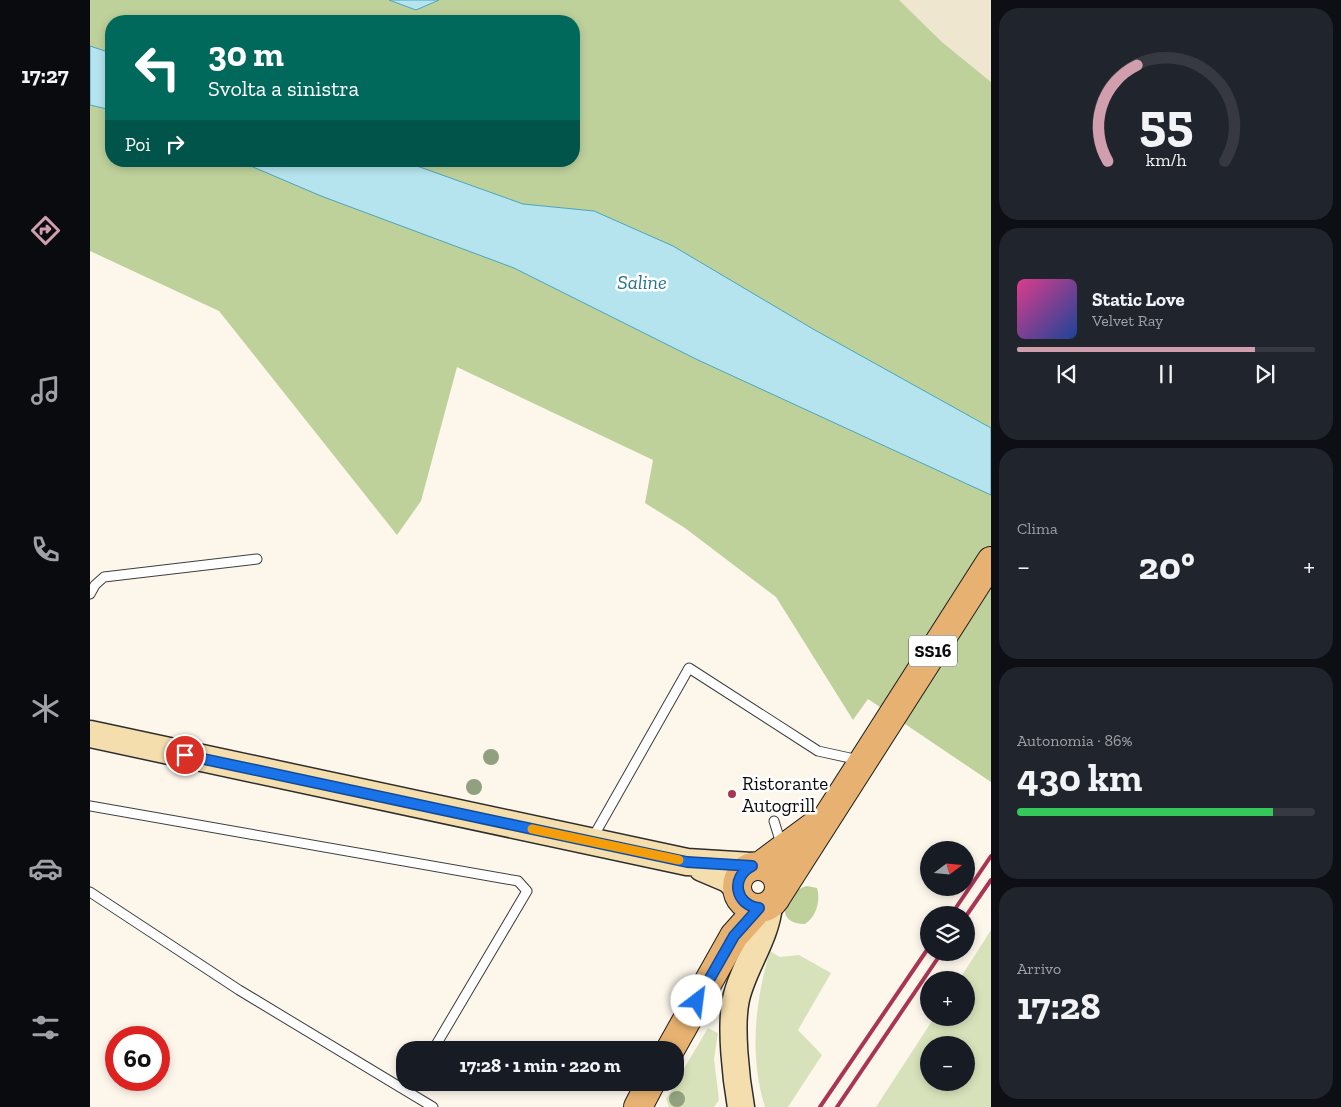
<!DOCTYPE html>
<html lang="it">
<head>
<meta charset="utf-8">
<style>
	:root { --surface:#171b24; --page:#20242c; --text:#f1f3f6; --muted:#9ea1a6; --line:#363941; --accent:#d19ead }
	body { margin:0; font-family:"Zilla Slab",serif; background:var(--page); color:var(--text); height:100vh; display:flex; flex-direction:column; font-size:19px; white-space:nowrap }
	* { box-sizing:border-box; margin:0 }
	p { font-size:16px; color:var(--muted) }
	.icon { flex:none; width:28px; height:28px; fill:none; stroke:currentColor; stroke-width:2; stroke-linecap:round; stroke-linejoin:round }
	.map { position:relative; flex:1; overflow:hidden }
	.side { display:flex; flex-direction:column; gap:8px; padding:8px; background:#0d0f14; width:350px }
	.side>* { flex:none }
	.banner { position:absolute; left:15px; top:15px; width:475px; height:152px; border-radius:20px; box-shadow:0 2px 8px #0003; background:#00695c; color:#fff; overflow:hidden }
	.needle { width:32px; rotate:74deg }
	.controls { position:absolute; left:830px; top:841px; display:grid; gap:10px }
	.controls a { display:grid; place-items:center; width:55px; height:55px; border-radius:50%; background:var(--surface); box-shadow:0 2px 8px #0003; font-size:25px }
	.speed { position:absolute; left:15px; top:1026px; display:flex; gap:10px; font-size:25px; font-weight:700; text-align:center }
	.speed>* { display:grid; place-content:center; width:65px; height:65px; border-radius:50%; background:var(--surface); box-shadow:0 2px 8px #0003; line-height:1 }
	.speed .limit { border:8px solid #d22; background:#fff; color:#111 }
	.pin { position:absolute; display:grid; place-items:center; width:42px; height:42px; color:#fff; margin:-21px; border:2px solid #fff; border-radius:50%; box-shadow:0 1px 5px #0007 }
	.me { position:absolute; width:55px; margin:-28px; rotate:30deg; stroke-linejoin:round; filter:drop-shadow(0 0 4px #0008) }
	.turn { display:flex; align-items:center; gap:18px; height:105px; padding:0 20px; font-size:22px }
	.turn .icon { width:65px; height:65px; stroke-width:2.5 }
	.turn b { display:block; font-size:35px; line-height:42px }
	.then { display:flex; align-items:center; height:48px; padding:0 20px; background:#0003; gap:10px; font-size:19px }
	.big { font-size:38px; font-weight:700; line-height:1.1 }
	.side .widget { flex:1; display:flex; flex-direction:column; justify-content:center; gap:8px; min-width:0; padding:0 18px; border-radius:20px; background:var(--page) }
	.side .dial { align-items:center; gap:0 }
	.dial svg { height:130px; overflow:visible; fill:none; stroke:var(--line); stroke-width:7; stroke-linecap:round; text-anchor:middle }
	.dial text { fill:var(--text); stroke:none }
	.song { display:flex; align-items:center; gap:15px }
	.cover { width:60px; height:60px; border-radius:8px; background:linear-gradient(135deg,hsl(330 70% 55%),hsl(220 70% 35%)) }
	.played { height:5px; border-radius:2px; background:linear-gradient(90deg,var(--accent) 80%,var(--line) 80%) }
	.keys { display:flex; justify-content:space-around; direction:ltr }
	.heat { display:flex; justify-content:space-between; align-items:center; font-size:28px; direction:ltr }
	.charge { height:8px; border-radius:4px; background:linear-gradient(90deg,#34c759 86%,var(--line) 0) }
	.trip { position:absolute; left:306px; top:1041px; width:288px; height:50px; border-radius:20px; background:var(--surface); box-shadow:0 2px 8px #0003; font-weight:700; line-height:50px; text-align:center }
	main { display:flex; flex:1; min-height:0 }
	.tab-bar { display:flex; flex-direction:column; width:90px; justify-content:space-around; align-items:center; background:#090b0e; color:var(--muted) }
	.tab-bar .icon { width:35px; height:35px }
	.tab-bar .on { color:var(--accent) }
	.tab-bar b { font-size:22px; color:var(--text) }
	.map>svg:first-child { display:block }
	.farmland { fill:#efe6cf }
	.green { fill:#d7e2ba; fill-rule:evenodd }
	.forest { fill:#bed19b }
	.water { fill:#b6e4ee; stroke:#47a5bb }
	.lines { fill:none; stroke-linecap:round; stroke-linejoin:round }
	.lane-casing { stroke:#3e3e3e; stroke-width:11 }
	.secondary-casing { stroke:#2d2d2d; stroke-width:29 }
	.primary-casing { stroke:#1c1c1c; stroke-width:30 }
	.lane { stroke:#fff; stroke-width:9 }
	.secondary { stroke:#f5deae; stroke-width:26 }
	.primary { stroke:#e7b271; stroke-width:28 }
	.rail { stroke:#a93553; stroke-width:4 }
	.tree { fill:#91a07e }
	.route-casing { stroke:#114b97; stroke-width:12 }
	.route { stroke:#1a73e8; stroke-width:9 }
	.slow { stroke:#f59e0b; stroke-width:9 }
	.poi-dot { fill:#a93553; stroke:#fff; stroke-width:2 }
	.labels { text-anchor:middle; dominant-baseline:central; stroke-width:5; stroke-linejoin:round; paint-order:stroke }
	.shield { fill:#fff; stroke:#545454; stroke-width:1 }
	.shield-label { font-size:18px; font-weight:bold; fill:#0b0b0b }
	.poi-label { font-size:19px; fill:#0b0b0b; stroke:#fff; text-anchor:start }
	.water-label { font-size:20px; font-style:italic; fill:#25758c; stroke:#fff }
</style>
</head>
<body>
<main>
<nav class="tab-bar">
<b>17:27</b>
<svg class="icon on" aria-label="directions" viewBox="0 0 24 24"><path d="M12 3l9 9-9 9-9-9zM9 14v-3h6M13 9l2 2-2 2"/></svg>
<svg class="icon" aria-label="music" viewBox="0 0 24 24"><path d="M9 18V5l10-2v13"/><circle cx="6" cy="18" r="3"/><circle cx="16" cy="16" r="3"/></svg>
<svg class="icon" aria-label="phone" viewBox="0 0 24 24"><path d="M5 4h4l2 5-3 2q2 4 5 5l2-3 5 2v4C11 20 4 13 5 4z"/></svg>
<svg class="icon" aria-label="climate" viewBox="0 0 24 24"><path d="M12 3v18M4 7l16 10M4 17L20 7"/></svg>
<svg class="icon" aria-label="car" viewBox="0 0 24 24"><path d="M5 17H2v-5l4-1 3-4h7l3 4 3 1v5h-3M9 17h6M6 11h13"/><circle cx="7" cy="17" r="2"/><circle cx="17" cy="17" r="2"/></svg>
<svg class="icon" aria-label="filters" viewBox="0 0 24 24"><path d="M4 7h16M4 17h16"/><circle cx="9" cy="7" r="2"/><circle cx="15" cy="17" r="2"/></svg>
</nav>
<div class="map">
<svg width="901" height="1107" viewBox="0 0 901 1107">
	<rect width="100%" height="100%" fill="#fcf6eb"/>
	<!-- farmland -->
	<path class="farmland" d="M 809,0 L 901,0 L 901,82 L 852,42 Z"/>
	<!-- green -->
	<path class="green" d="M 901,930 L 901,1107 L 786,1107 L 844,1018 L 876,1018 L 876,980 L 869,980 ZM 839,1045 L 876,1045 L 876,1082 L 839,1082 Z
		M 680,951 L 690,957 L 709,955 L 741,973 L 708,1030 L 732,1055 L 698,1107 L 675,1107 C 659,1056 665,1001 680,951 Z
		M 618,1028 L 628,1033 L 624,1059 L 629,1100 L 624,1107 L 579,1107 L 576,1099 Z"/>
	<!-- forest -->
	<path class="forest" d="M 0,0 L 299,0 L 326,10 L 349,0 L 809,0 L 852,42 L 901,82 L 901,428 L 723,329 L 583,246 L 504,211 L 433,204 L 313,161 L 484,161 L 484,21 L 21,21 L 21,53 L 0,46 Z
		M 0,105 L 21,110 L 21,161 L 149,161 L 232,196 L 424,268 L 608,360 L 901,495 L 901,782 L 778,699 L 763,720 L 686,597 L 595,528 L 555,503 L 563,460 L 367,367 L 331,501 L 307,535 L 129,311 L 0,251 Z
		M 717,886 L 727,888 C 731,901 726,917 715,924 C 683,924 693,892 717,886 Z"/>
	<!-- water -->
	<path class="water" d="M 299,0 L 349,0 L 326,10 Z
		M 0,46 L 21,53 L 21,110 L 0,105 Z
		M 149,161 L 313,161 L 433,204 L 504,211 L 583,246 L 723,329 L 901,428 L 901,495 L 608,360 L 424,268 L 231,196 Z"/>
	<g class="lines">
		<!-- lane casing -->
		<g class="lane-casing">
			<path id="lane" d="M 0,594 L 5,585 L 14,577 L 167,559
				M 0,806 L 428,881 L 437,891 L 343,1050
				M 684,821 L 692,847
				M 502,839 L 599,668 L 728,751 L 769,760
				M 0,892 L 149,990 L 343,1107"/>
		</g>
		<!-- secondary casing -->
		<g class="secondary-casing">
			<path id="secondary" d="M 0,734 L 597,862 L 662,866
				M 612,868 L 638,879 L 647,887
				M 651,1107 C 646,1079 640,1026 646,999 C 653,967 676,939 679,905"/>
		</g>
		<!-- primary casing -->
		<g class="primary-casing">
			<path id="primary" d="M 670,866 L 728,823
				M647 887a21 21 0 1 1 42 0a21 21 0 1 1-42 0Z
				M 687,896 L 901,561
				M 580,1050 L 644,936 L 669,908
				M 548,1107 L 561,1082"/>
		</g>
		<!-- lane -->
		<use href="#lane" class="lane"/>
		<!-- secondary -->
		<use href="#secondary" class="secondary"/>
		<!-- primary -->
		<use href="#primary" class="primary"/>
		<!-- rail -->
		<path class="rail" d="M 861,915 L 901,856
			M 876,916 L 901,880
			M 730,1107 L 839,947
			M 747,1107 L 852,952"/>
	</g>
	<!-- trees -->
	<g class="tree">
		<circle cx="401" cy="757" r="8"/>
		<circle cx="384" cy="787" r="8"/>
		<circle cx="587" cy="1099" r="8"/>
	</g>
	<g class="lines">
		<!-- route casing -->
		<g class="route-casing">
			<path id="route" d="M 95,755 L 597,862 L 662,866 C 640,877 645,905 669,908 L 644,936 L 607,1001"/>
		</g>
		<!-- route -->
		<use href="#route" class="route"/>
		<!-- slow -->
		<path class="slow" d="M 442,829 L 589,860"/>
	</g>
	<!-- markers -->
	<circle class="poi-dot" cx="642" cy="794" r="5"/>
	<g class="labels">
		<!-- shield labels -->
		<rect class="shield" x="819" y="635.5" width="48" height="31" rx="4"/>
		<g class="shield-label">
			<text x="843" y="651">SS16</text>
		</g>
		<!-- poi labels -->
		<g class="poi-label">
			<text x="652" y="783">Ristorante<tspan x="652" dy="22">Autogrill</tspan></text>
		</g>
		<!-- water labels -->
		<g class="water-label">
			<text x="552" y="282">Saline</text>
		</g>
	</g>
</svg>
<div class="controls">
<a><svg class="needle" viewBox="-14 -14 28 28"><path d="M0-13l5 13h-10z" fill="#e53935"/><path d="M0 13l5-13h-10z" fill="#9ea1a6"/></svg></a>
<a><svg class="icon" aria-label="layers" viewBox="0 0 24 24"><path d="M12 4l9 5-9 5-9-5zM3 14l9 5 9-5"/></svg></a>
<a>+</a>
<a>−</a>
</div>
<div class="speed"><div class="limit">60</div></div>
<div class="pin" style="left:95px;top:755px;background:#d93025"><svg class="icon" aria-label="arrive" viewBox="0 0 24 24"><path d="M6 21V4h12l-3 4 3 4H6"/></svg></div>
<svg class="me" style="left:607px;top:1001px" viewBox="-20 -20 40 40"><circle r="19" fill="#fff"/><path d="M0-13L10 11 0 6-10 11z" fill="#1a73e8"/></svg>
<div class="trip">17:28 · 1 min · 220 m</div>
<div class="banner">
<div class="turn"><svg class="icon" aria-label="left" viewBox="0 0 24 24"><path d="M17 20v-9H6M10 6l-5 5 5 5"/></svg><div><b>30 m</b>Svolta a sinistra</div></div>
<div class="then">Poi<svg class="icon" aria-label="right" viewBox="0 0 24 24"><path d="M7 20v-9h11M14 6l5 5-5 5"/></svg></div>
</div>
</div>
<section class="side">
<div class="widget dial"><svg viewBox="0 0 100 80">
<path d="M14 69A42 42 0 1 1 86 69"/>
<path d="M14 69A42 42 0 0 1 32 10" stroke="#d19ead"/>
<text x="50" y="56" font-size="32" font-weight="700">55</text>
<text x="50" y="72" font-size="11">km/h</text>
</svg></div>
<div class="widget">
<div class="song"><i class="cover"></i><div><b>Static Love</b><p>Velvet Ray</p></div></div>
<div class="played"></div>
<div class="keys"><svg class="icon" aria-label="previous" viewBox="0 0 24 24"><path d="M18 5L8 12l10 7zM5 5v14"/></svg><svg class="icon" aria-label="pause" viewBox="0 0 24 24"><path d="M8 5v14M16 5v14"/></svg><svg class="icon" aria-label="next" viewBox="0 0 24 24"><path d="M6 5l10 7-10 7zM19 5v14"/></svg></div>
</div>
<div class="widget"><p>Clima</p>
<div class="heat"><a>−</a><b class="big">20°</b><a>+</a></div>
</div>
<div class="widget"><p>Autonomia · 86%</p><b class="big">430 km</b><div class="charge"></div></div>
<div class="widget"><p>Arrivo</p><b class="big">17:28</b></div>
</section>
</main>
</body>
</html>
